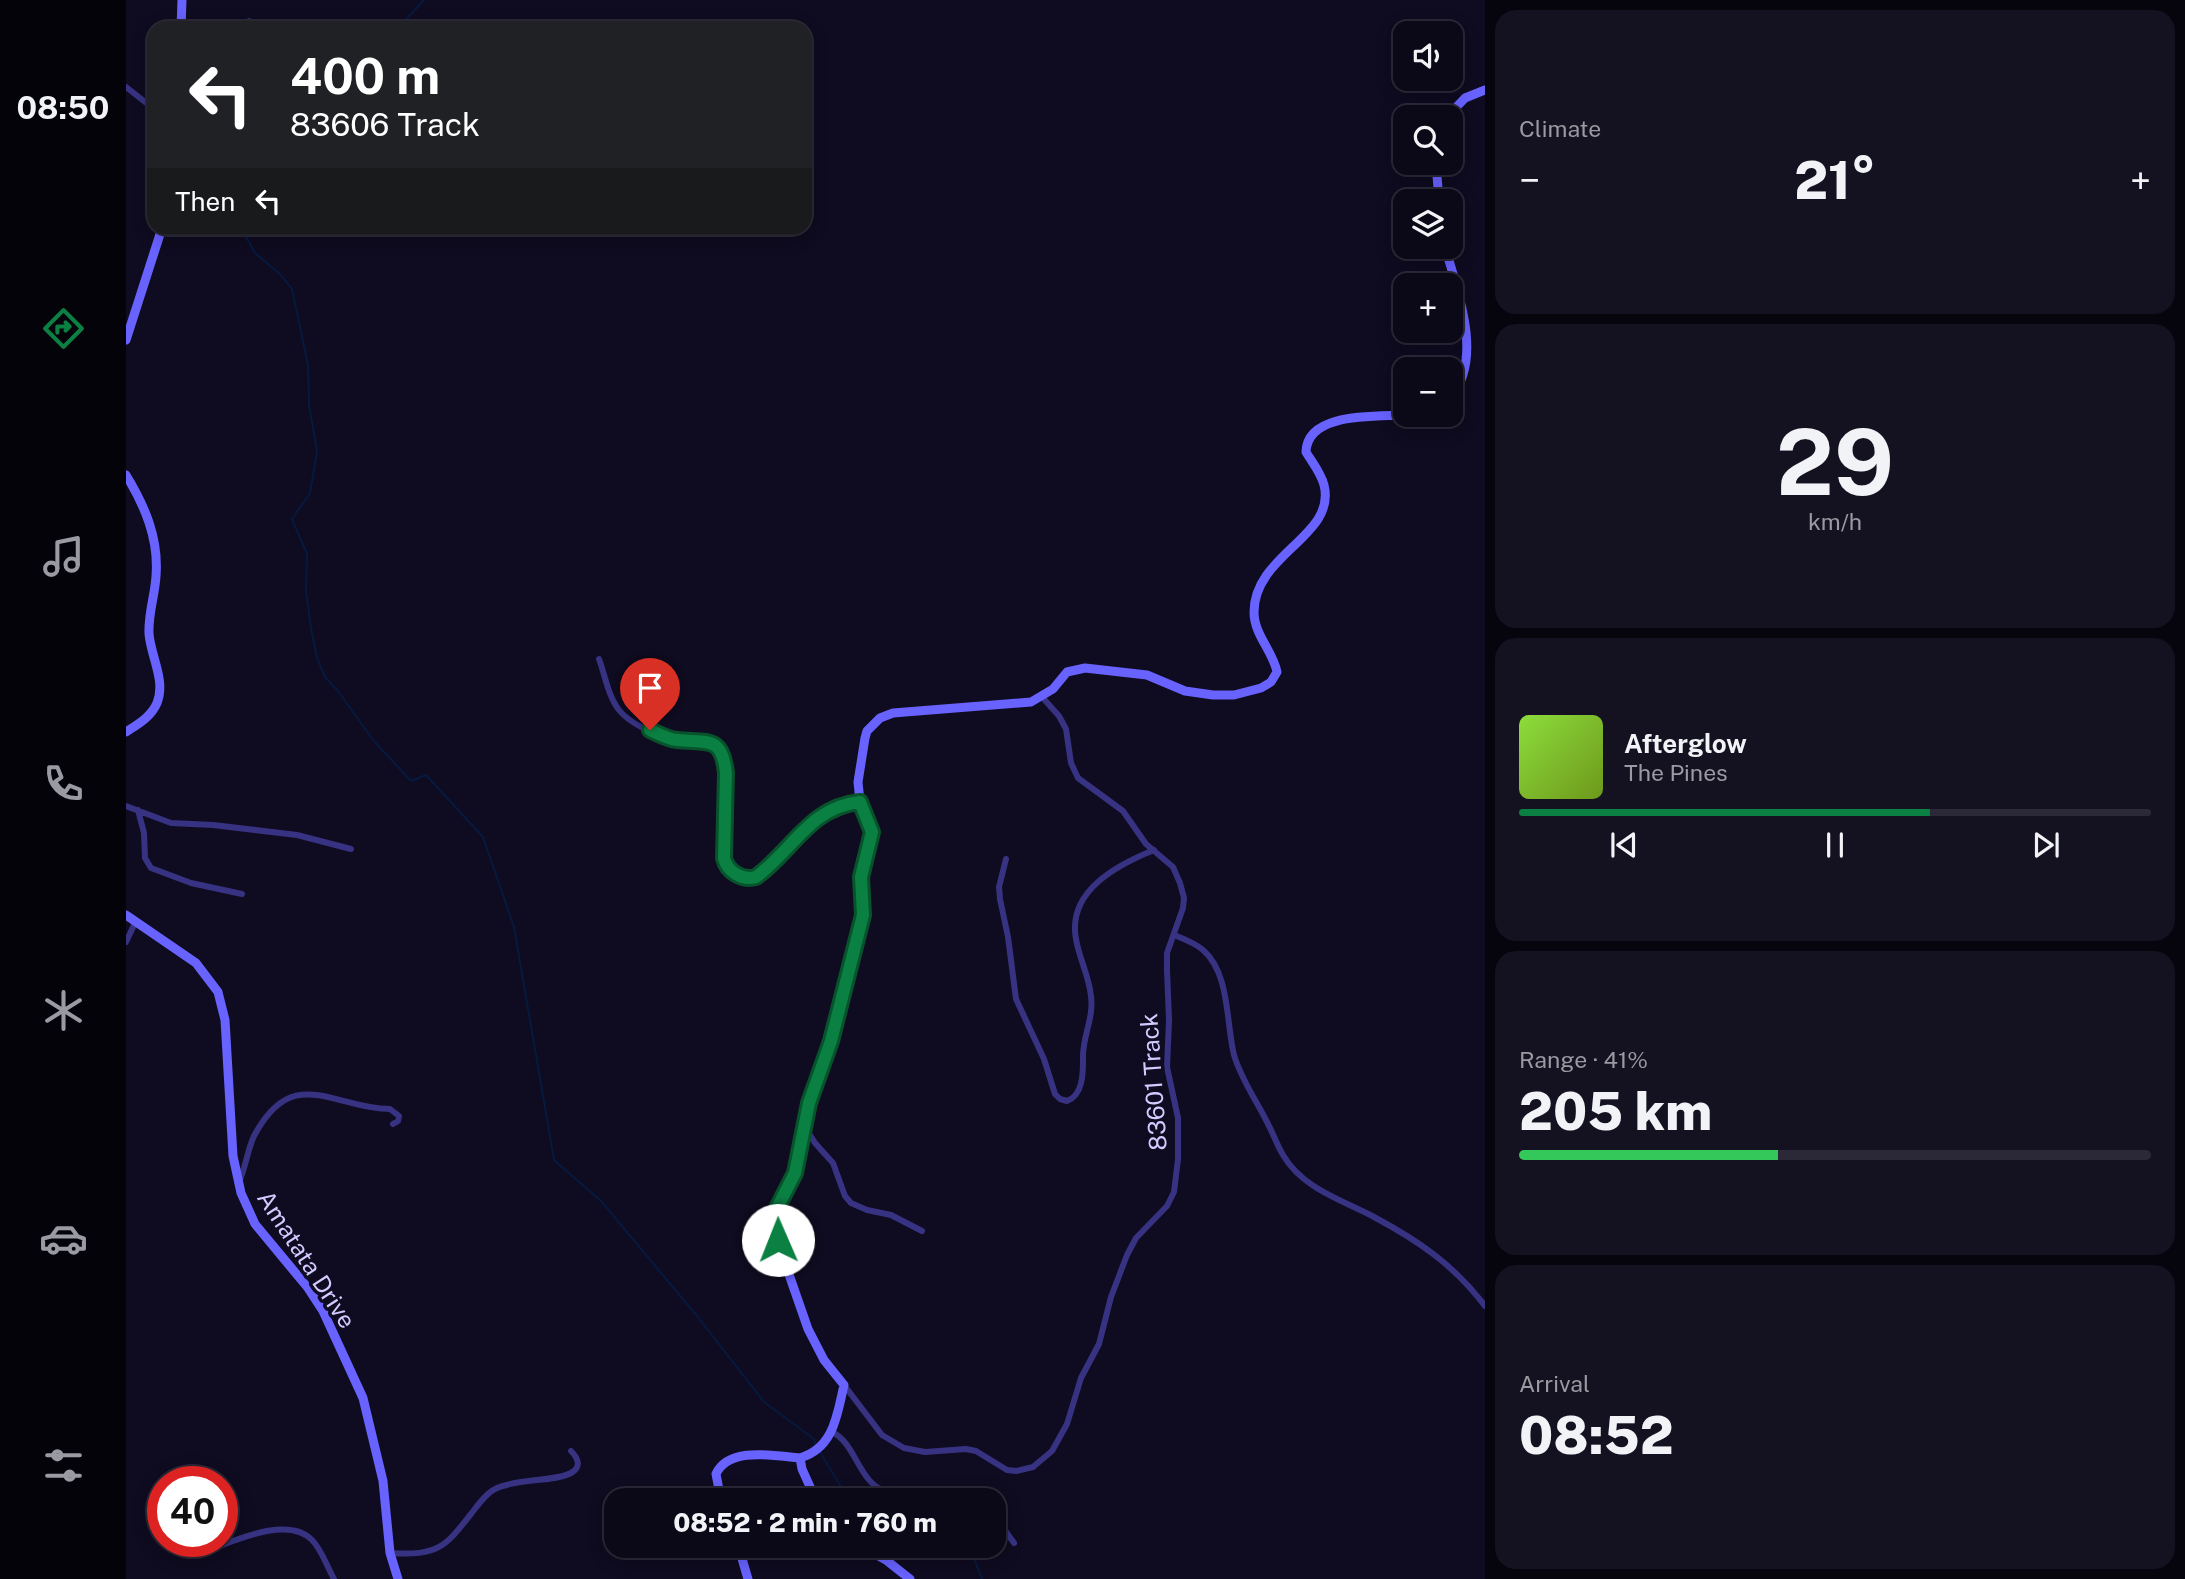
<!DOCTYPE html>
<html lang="en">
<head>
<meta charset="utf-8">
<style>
	:root { --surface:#0b0818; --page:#141121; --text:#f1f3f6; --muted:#9a9aa2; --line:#2b2937; --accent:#0b8043 }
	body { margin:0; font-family:"Public Sans",sans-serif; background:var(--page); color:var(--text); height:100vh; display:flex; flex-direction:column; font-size:26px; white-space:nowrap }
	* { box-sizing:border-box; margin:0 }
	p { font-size:23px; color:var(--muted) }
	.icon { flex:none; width:38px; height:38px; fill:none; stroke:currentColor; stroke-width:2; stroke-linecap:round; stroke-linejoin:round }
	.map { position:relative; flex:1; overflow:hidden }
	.panel { display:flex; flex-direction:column; gap:10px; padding:10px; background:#06040d; width:700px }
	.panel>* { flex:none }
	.banner { position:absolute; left:21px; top:21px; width:665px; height:214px; border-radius:21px; box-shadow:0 4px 18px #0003,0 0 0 2px var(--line); background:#202124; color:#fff; overflow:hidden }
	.fabs { position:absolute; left:1267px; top:21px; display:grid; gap:14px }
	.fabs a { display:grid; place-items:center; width:70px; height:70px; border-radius:14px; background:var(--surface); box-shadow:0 4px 18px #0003,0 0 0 2px var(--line); font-size:35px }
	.speed { position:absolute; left:21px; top:1466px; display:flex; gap:14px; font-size:35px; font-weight:700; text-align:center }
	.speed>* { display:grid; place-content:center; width:91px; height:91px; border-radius:50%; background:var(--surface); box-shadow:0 4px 18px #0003,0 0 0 2px var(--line); line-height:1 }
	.speed .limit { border:10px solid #d22; background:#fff; color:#111 }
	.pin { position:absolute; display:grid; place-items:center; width:60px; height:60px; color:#fff; margin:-72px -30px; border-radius:50% 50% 50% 0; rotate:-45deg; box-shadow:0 0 7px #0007 }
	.pin .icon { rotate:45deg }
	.me { position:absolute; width:77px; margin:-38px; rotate:359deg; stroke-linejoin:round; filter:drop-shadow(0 0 5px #0008) }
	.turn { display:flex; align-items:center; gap:24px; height:147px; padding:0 28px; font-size:32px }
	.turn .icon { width:91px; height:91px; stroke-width:2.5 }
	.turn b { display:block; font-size:49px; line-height:60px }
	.then { display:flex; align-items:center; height:66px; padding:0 28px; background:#0003; gap:14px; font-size:26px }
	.big { font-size:52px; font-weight:800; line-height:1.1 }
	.panel .widget { flex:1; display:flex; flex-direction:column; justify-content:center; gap:10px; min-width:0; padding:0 24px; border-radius:21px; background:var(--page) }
	.panel .dial { align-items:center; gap:0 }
	.dial b { font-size:91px; line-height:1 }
	.song { display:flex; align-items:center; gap:21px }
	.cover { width:84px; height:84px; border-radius:10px; background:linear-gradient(135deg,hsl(90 70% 55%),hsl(80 70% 35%)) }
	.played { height:7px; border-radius:4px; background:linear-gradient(90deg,var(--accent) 65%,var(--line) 65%) }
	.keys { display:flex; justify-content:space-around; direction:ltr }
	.heat { display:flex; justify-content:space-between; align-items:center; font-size:38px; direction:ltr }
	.charge { height:10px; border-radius:5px; background:linear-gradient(90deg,#34c759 41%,var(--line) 0) }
	.trip { position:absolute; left:478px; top:1488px; width:402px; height:70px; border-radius:21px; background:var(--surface); box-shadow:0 4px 18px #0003,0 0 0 2px var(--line); font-weight:800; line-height:70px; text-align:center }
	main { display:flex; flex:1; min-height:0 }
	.menu { display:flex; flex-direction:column; width:126px; justify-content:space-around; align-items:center; background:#04030a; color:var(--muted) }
	.menu .icon { width:49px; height:49px }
	.menu .on { color:var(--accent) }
	.menu b { font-size:32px; color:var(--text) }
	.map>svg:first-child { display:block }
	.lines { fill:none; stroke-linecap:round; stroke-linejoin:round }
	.stream { stroke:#061a3f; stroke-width:2 }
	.street { stroke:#373382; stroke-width:6 }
	.secondary { stroke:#6862ff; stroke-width:9 }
	.route-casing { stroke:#07532c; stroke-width:18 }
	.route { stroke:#0b8043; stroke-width:12 }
	.labels { text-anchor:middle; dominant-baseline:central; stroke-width:7; stroke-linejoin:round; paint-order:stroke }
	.street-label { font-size:24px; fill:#d1cbff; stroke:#0f0b20 }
</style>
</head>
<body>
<main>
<nav class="menu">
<b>08:50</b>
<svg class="icon on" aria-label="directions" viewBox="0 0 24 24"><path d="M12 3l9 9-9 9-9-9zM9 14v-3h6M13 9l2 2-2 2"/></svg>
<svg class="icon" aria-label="music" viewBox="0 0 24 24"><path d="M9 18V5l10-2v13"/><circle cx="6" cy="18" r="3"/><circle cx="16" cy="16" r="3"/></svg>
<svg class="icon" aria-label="phone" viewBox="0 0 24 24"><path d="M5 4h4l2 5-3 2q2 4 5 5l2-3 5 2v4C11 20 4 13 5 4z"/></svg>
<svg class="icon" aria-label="climate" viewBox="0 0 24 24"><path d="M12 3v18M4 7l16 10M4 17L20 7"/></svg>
<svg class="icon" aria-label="car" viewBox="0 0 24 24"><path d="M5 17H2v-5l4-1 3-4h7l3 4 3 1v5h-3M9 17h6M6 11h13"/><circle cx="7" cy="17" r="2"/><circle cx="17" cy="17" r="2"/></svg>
<svg class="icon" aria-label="filters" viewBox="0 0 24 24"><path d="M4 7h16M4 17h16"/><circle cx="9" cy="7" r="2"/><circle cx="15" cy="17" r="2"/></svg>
</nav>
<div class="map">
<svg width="1359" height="1579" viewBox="0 0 1359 1579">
	<rect width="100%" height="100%" fill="#0f0b20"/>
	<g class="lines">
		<!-- stream -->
		<path class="stream" d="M 272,28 L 298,0
			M 115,228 L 129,253 L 155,275 L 166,289 L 182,365 L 183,405 L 191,451 L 184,493 L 166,519 L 181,554 L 180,591 L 185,628 L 191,658 L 199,677 L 212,691 L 247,740 L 285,781 L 300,775 L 357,837 L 388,927 L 428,1160 L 475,1201 L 571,1316 L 638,1402 L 688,1439 L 690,1446
			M 694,1452 L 723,1500
			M 835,1545 L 848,1558 L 856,1579"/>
		<!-- street -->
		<path class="street" d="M 111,28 L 123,21 L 142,28
			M 0,87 L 28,109
			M 473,659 C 479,675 482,696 493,710 C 503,723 529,735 545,739 C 575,746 595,729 601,773 L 598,858 C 601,872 617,881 630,877 C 666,850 685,806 734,802
			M 0,806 L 45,823 L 87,825 L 171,835 L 225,849
			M 12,810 L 18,833 L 19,858 L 25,868 L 65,883 L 116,894
			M 880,859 L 873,887 L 874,899 L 882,937 L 890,999 L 918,1059 L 929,1094 L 934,1099 L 941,1101 C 957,1095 957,1074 957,1059 C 956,1037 968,1019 965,996 C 963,976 953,958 950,939 C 941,891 991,865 1028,850
			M 1048,935 C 1058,939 1069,943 1077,950 C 1104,973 1100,1023 1108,1055 C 1115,1079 1130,1100 1141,1122 C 1147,1133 1151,1145 1157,1155 C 1177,1189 1216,1200 1248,1217 C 1293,1241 1328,1265 1359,1306
			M 0,942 L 9,923
			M 679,1127 L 689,1143 L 707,1163 L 719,1196 L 725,1203 L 741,1210 L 765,1215 L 796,1231
			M 113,1182 C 120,1167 121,1151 128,1136 C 167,1063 206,1108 264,1109 L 273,1116 L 272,1121 L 267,1124
			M 718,1385 L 756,1435 L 778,1448 L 799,1452 L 840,1449 L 850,1451 L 881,1470 L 890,1471 L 907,1467 L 926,1451 L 941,1424 L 955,1378 L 973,1344 L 985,1297 L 1001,1255 L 1010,1238 L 1041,1206 L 1048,1192 L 1052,1159 L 1052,1118 L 1041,1067 L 1043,1020 L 1041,970 L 1041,953 L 1057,908 L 1058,898 L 1054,883 L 1047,867 L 1020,844 L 997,811 L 952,778 L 945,763 L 940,729 L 933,716 L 916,697
			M 706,1432 C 728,1442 732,1477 754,1489 C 767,1496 784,1496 797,1500
			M 868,1528 L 878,1529 L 888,1543
			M 80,1551 C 108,1541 162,1515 186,1540 C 196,1550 201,1567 208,1579
			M 264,1553 C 314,1556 319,1547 348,1510 C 355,1501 362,1492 371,1488 C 394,1478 428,1482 445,1473 C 456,1467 452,1458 445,1451"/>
		<!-- secondary -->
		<path class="secondary" d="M 55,28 L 56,0
			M 1321,117 L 1339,98 L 1359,90
			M 1310,163 L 1313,201
			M 1319,247 C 1331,289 1358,359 1325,396
			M 0,340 L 36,228
			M 0,475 C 19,506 33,539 30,576 C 29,595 22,614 23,634 C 25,657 40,681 31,703 C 25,717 12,724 0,732
			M 0,915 L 70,963 L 92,992 L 99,1020 L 107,1156 L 115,1193 L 129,1224 L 182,1288 L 197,1311 L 237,1398 L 257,1481 L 264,1553 L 272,1579
			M 674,1458 L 676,1469 L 690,1500
			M 595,1500 L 590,1474 C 603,1446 649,1456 674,1458 C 708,1448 711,1415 718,1385 L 698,1360 L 682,1329 L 651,1240 L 648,1226 L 649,1212 L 669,1173 L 683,1103 L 705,1041 L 737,915 L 735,877 L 746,832 L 734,802 L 732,782 L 739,738 L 741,731 L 754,718 L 767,713 L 905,702 L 927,689 L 941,672 L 959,668 L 1021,675 L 1059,691 L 1087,695 L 1108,695 L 1135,688 L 1145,682 L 1151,672 C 1147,651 1128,635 1128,612 C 1128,554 1211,536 1198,485 C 1195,473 1186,462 1180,452 C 1181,411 1253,417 1280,415
			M 612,1545 L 622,1579
			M 733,1545 L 760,1560 L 784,1579"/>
	</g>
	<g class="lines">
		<!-- route casing -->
		<g class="route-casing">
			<path id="route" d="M 524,730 C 533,734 541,739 551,740 C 581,743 596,735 600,773 L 598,858 C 601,872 617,881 630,877 C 667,850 684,807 734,802 L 746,832 L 735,877 L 737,915 L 705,1041 L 683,1103 L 669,1173 L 649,1212 L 649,1226 L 652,1240"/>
		</g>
		<!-- route -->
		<use href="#route" class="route"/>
	</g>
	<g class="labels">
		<!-- street labels -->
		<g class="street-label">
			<text transform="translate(1027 1082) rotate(-94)">83601 Track</text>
			<text transform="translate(181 1259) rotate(57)">Amatata Drive</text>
		</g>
	</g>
</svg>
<div class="fabs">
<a><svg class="icon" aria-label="sound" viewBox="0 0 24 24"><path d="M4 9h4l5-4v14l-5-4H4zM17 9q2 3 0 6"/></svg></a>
<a><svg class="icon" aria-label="search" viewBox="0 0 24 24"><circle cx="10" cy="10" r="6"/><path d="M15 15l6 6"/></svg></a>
<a><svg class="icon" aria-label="layers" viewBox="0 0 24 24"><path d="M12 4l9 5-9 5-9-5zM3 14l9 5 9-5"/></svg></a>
<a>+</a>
<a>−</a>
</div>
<div class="speed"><div class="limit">40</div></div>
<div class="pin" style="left:524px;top:730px;background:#d93025"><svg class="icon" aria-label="arrive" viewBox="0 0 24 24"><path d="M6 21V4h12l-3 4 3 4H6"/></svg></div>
<svg class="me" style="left:652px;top:1240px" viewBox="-20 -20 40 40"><circle r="19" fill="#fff"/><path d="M0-13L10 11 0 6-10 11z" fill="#0b8043"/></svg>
<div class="trip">08:52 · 2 min · 760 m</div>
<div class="banner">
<div class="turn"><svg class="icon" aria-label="left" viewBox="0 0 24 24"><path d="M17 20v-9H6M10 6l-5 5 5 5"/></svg><div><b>400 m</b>83606 Track</div></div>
<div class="then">Then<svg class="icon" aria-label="left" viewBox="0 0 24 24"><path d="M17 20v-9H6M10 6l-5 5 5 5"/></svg></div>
</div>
</div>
<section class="panel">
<div class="widget"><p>Climate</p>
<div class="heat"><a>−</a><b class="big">21°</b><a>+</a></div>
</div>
<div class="widget dial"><b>29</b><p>km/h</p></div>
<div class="widget">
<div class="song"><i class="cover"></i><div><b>Afterglow</b><p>The Pines</p></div></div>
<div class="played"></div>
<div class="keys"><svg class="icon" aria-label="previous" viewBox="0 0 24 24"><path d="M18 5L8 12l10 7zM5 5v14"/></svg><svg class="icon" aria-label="pause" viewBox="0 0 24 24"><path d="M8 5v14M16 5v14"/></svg><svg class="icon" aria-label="next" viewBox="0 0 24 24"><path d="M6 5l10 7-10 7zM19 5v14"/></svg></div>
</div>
<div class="widget"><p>Range · 41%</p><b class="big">205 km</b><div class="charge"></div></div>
<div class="widget"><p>Arrival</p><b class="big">08:52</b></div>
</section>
</main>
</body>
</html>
